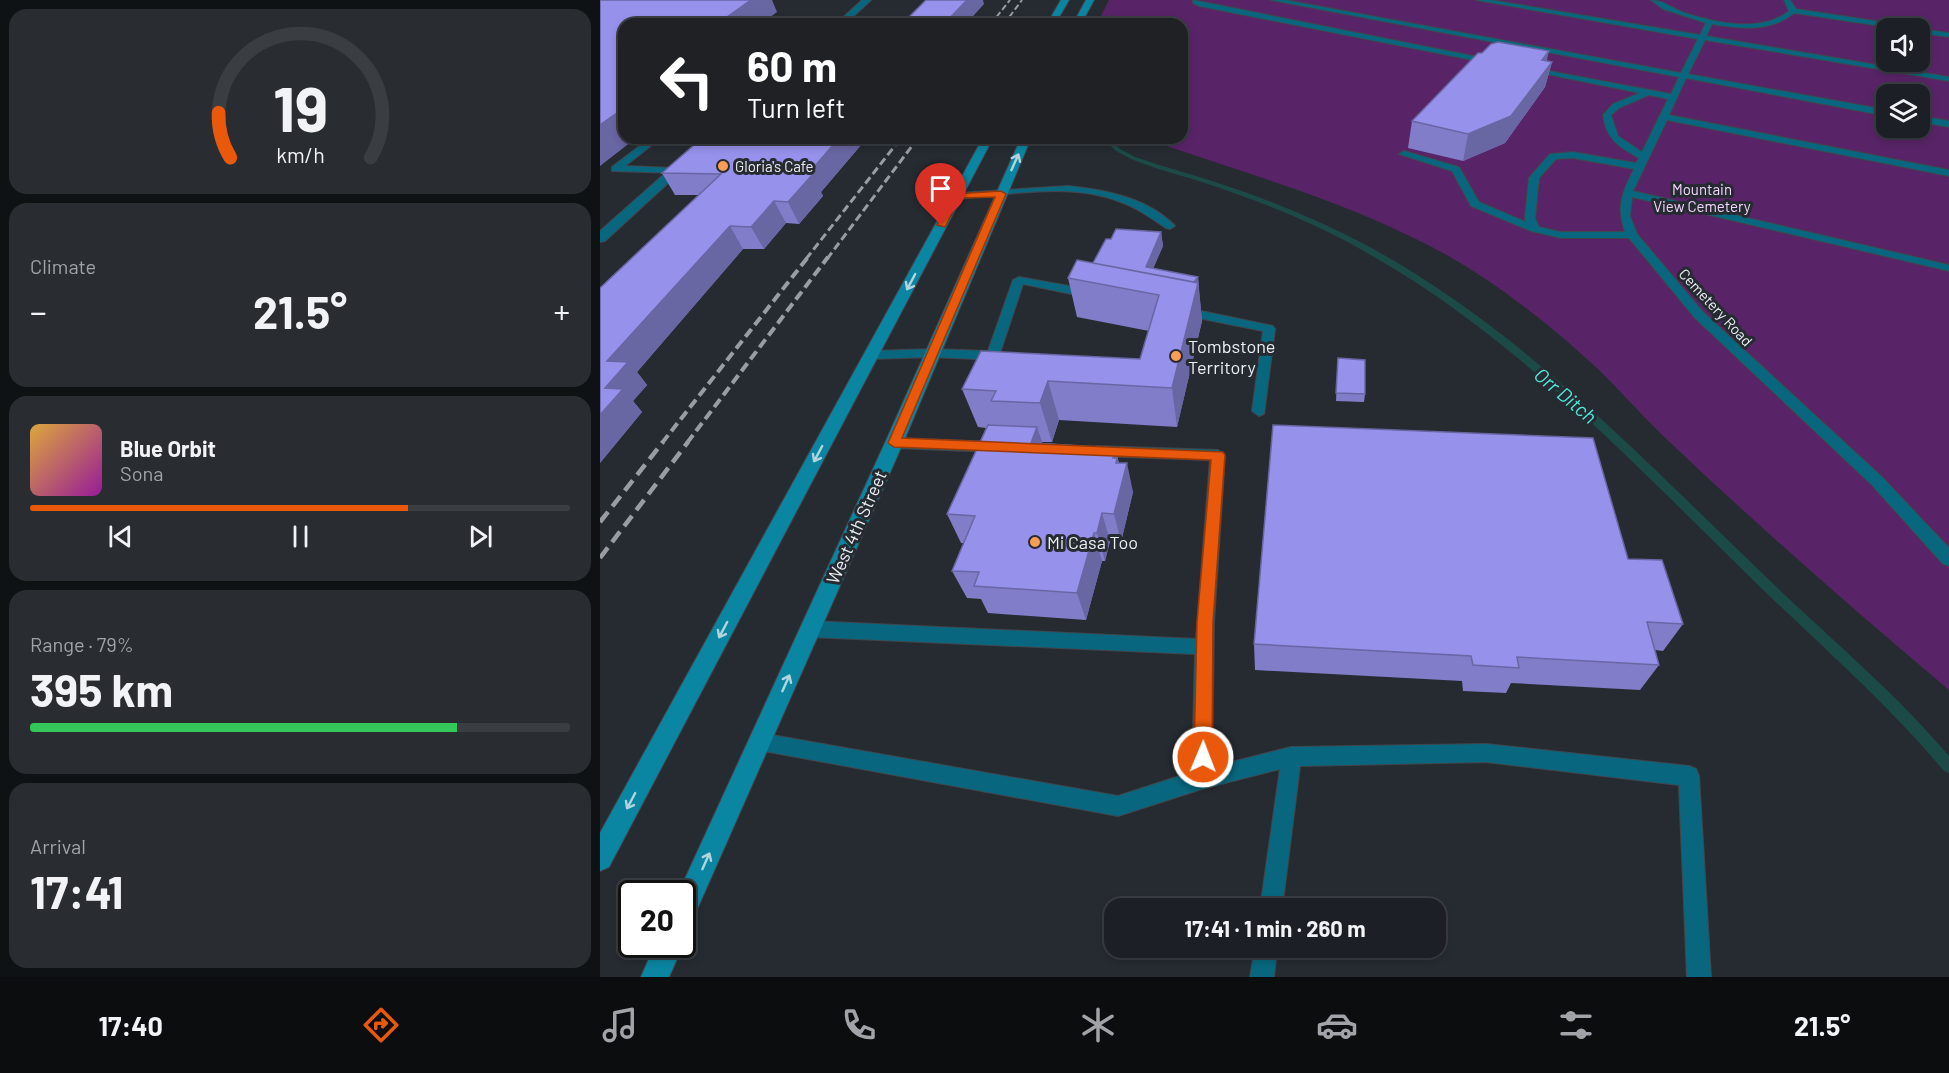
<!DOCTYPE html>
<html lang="en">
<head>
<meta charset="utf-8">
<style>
	:root { --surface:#1c2026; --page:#292d32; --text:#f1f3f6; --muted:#a0a3a7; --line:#3a3e43; --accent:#ea580c }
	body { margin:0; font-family:Barlow,sans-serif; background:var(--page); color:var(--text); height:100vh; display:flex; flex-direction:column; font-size:22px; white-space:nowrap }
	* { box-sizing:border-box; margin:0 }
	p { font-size:20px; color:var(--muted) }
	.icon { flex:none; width:33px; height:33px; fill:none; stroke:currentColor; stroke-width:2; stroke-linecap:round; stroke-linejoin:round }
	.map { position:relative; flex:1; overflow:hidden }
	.drawer { display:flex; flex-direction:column; gap:9px; padding:9px; background:#0f1215; width:600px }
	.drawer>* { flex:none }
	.banner { position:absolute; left:18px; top:18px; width:570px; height:126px; border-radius:18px; box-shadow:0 3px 9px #0003,0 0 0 2px var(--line); background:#202124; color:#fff; overflow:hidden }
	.buttons { position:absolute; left:1276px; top:18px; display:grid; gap:12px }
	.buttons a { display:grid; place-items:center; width:54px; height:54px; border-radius:12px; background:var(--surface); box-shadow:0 3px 9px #0003,0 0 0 2px var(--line); font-size:30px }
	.speed { position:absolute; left:18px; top:880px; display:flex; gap:12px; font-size:30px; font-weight:700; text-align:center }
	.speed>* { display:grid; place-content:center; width:78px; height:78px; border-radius:50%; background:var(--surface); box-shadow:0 3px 9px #0003,0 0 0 2px var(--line); line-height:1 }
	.speed .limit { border:3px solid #111; border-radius:9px; background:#fff; color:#111 }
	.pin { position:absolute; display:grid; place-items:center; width:51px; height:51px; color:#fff; margin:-62px -26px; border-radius:50% 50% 50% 0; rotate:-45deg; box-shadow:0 0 6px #0007 }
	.pin .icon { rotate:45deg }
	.me { position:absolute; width:66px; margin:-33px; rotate:1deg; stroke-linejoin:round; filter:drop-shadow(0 0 4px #0008) }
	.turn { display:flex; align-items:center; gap:21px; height:126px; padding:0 30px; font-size:27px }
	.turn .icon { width:78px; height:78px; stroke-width:2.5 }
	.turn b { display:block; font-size:42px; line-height:51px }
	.big { font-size:45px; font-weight:700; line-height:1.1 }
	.drawer .card { flex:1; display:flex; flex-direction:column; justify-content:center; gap:9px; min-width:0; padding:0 21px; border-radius:18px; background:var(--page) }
	.drawer .dial { align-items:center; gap:0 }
	.dial svg { height:156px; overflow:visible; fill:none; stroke:var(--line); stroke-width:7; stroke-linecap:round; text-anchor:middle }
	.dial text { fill:var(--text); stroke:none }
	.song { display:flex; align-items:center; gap:18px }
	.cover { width:72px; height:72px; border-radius:9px; background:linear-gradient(135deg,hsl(40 70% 55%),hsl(300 70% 35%)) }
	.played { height:6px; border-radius:3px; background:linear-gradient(90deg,var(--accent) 70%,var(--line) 70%) }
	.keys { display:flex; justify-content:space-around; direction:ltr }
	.heat { display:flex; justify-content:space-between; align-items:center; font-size:33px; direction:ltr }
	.charge { height:9px; border-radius:4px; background:linear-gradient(90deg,#34c759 79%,var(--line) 0) }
	.trip { position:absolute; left:504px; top:898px; width:342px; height:60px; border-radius:18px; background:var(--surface); box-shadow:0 3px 9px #0003,0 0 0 2px var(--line); font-weight:700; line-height:60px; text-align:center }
	.dock { display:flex; height:96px; justify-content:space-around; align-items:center; background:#0b0d0f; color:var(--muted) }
	.dock .icon { width:42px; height:42px }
	.dock .active { color:var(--accent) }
	.dock b { font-size:27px; color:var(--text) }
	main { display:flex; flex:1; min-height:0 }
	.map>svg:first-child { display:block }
	.green { fill:#582467; fill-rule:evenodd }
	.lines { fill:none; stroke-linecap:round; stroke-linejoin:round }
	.stream { fill:#1c4b47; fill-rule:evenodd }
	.lane-casing { stroke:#41464d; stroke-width:2 }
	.street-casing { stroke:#41464d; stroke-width:2 }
	.secondary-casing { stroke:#41464d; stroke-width:2 }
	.lane { fill:#08677e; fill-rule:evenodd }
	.street { fill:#08677e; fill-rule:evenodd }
	.secondary { fill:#0b86a2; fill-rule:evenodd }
	.rail-far3 { stroke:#999da3; stroke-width:2; stroke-dasharray:6 3; stroke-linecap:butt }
	.rail-far2 { stroke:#999da3; stroke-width:3; stroke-dasharray:8 4; stroke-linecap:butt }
	.rail-far1 { stroke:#999da3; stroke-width:4; stroke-dasharray:10 5; stroke-linecap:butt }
	.rail { stroke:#999da3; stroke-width:4.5; stroke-dasharray:13 7; stroke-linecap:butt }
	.wall { fill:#817dc9 }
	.shaded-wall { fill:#6966a4 }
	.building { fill:#9691ea; stroke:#6966a4; stroke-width:1.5 }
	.oneway { stroke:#b2d4df }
	.route { fill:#ea580c; stroke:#983908; stroke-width:1.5 }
	.poi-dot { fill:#fc9d54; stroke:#262b32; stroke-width:2 }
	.labels { text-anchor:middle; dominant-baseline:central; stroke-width:6; stroke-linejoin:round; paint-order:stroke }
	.far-poi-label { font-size:15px; fill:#eaeef3; stroke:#262b32; text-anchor:start }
	.far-park-label { font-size:15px; fill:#f4d5fe; stroke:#262b32 }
	.far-street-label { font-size:15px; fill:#eaeef3; stroke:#262b32 }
	.poi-label { font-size:18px; fill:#eaeef3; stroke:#262b32; text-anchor:start }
	.street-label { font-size:18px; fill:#eaeef3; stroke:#262b32 }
	.water-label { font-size:20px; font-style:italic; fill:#4ee6da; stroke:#262b32 }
</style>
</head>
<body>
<main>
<section class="drawer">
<div class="card dial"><svg viewBox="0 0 100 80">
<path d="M14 69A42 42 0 1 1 86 69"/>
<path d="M14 69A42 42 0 0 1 8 46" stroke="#ea580c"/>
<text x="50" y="56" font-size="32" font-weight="700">19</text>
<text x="50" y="72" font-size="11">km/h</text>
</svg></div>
<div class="card"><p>Climate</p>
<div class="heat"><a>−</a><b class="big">21.5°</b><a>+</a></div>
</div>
<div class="card">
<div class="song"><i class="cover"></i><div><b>Blue Orbit</b><p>Sona</p></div></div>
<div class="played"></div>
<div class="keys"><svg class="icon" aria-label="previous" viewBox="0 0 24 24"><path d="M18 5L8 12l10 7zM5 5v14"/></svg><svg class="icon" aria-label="pause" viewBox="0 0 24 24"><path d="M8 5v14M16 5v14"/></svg><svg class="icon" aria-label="next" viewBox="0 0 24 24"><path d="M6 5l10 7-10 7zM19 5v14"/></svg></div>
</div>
<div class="card"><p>Range · 79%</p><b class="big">395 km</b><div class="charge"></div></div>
<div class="card"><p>Arrival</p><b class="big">17:41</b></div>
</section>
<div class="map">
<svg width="1349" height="977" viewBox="0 0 1349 977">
	<rect width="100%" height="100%" fill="#262b32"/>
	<!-- green -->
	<path class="green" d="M 509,0 L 1349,0 L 1349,690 C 1256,612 1165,532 1077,449 C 1050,424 1026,397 1000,371 C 954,328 900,285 845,254 C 751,202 644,173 543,138 L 582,138 L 582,24 L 497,24 ZM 1287,28 L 1320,28 L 1320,62 L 1287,62 ZM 1287,94 L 1320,94 L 1320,128 L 1287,128 Z"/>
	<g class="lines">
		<!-- stream -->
		<path class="stream" d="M 502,138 L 509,138 L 520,149 L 535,157 C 564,167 594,175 624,185 C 672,201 720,221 766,245 C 920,328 1040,456 1165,576 C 1227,636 1293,690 1349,756 L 1349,773 L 1344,771 C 1287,703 1220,645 1157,584 C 1033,463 915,335 762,250 C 713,222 659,201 605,183 C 580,175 555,169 531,159 L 516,151 Z"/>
		<!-- lane casing -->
		<g class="lane-casing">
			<path id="lane" d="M 593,0 L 893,60 L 897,62 L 893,64 L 599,6 L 593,3 Z
				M 671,0 L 685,0 L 1081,73 L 1098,39 L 876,0 L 891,0 L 1100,35 L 1106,23 L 1063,9 L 1051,0 C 1063,0 1073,9 1085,13 C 1116,23 1162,33 1189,11 L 1184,0 L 1190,0 L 1196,9 L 1308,26 L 1308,28 L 1294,28 L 1194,13 C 1172,32 1140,29 1112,24 L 1106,36 L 1349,77 L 1349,81 L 1105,40 L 1088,74 L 1287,110 L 1287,116 L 1086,78 L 1069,115 L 1349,170 L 1349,176 L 1067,120 L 1033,191 L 1349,265 L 1349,271 L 1032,197 L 1030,216 L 1037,234 L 1103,312 L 1282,477 L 1349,548 L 1349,566 L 1343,564 L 1272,485 L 1095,318 L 1029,238 L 961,238 L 931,231 L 871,206 L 852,171 L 799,154 L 804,151 L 859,167 L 879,202 L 926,222 L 925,218 L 929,178 L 950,154 L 973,152 L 1036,163 L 1039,158 C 1019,147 1006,139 1003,115 L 1013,104 L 1040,93 L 931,71 L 927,69 L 928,67 L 1071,94 L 1079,77 ZM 1049,95 L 1068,99 L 1042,152 L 1018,136 L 1011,115 L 1019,108 ZM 973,158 L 1034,169 C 1022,193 1016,206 1025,232 L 961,232 L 939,227 L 935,218 L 939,178 L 956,159 Z
				M 1320,29 L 1349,33 L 1349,37 L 1320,33 Z
				M 1320,116 L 1349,121 L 1349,127 L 1320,122 Z
				M 50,138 L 61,138 L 25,166 L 75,168 L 78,169 L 78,173 L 12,171 L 12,167 Z
				M 468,186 C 506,190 548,198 575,226 L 570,229 L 566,228 C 551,218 536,207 518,201 C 469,182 408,195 357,199 L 352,196 L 357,193 Z
				M 419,277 L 491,290 L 497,294 L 491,298 L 423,284 L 400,353 L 403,356 L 397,360 L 333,357 L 271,359 L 265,355 L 271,351 L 333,349 L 388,351 L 413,280 Z
				M 582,307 L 673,326 L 675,329 L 664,414 L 659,416 L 652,411 L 663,331 L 578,314 L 576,311 Z
				M 294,438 L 397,442 L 404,447 L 397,452 L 294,448 L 287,443 Z
				M 496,446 L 618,450 L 625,455 L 614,622 L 612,767 L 691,747 L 886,744 L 1089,766 L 1096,769 L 1099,776 L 1111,977 L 1087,977 L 1079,785 L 886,762 L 700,766 L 682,909 L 660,909 L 680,769 L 602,789 L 518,816 L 153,749 L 150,742 L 153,735 L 160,733 L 518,796 L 592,772 L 595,654 L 211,637 L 205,634 L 202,629 L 205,624 L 211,621 L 596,639 L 610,460 L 496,456 L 489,451 Z
				M 655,948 L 677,948 L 674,977 L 650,977 Z"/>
		</g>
		<!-- street casing -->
		<g class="street-casing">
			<path id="street" d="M 262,0 L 271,0 L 245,24 L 236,24 Z
				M 105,138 L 117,138 L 5,241 L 0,242 L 0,231 Z"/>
		</g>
		<!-- secondary casing -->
		<g class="secondary-casing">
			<path id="secondary" d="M 461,0 L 469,0 L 455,24 L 447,24 Z
				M 486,0 L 494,0 L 481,24 L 473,24 Z
				M 383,138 L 393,138 L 9,867 L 0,871 L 0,833 Z
				M 421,138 L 431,138 L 303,443 L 91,923 L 82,927 L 82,894 L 78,894 L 285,443 Z
				M 55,945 L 83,945 L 69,977 L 41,977 Z"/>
		</g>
		<!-- lane -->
		<use href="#lane" class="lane"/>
		<!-- street -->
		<use href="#street" class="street"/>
		<!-- secondary -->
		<use href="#secondary" class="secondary"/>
		<!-- rail-far3 -->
		<path class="rail-far3" d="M 391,24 L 410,0
			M 404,24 L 422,0"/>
		<!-- rail-far2 -->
		<path class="rail-far2" d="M 206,259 L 301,138
			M 227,259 L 318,138"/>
		<!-- rail-far1 -->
		<path class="rail-far1" d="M 62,443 L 208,257
			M 87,443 L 228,257"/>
		<!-- rail -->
		<path class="rail" d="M 0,522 L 63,442
			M 0,558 L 88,442"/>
	</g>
	<!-- wall -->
	<path class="wall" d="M 946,61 L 952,62 L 945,87 L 905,143 L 863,161 L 808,148 L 812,121 Z
		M 102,138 L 267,138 L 221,192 L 223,196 L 199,224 L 186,223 L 164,249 L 143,249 L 37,372 L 47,385 L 33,401 L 42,412 L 0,463 L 99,195 L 75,195 L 62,173 Z
		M 561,232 L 563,246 L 553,268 L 598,277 L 599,291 L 602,321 L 577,427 L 459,420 L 452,442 L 442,442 L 442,443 L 515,448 L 519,463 L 533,492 L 521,542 L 510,541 L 505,561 L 502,561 L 486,620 L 388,613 L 381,599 L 367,598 L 352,571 L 364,543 L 361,543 L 347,514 L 386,428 L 378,427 L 362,389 L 540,359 L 549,331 L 477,317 L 468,278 L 493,263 L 511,239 Z
		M 738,358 L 765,394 L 764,402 L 736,401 Z
		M 1028,559 L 1083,624 L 1063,651 L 1055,650 L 1059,665 L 1040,690 L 911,683 L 906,693 L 863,691 L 862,681 L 655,670 L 654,644 Z"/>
	<!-- shaded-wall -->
	<path class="shaded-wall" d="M 148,0 L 172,0 L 177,12 L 161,24 L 117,24 Z
		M 367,0 L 383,0 L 384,4 L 366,24 L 344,24 Z
		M 949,51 L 944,73 L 952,62 L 945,87 L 905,143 L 863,161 L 868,134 L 942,60 Z
		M 24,108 L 24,138 L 36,138 L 0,166 L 0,125 Z
		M 239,138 L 267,138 L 221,192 L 223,196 L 199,224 L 188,202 L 208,174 Z
		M 174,201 L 186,223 L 164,249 L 151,227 Z
		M 130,226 L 143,249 L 37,372 L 47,385 L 33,401 L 42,412 L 0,463 L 0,415 L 5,388 L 7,361 Z
		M 561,232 L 563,246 L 548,281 L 546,267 Z
		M 598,277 L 602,321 L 577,427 L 572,388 L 587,293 Z
		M 448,381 L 459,420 L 452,442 L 440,403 Z
		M 437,427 L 447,456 L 431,443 Z
		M 515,448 L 522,477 L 527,463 L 533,492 L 521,542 L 514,514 L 513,458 Z
		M 502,513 L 510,541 L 505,561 L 497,533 Z
		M 494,533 L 502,561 L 486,620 L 477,593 Z"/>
	<!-- building -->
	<path class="building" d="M 0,0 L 151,0 L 117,24 L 24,24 L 24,108 L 0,125 Z
		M 326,0 L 367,0 L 344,24 L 302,24 Z
		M 898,42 L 949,51 L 942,60 L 952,62 L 911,116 L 868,134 L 812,121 L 878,53 L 882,53 L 891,44 Z
		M 102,138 L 239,138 L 208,174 L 213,174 L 188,202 L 174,201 L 151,227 L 130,226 L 7,361 L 28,362 L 5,388 L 23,389 L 0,415 L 0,288 L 121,174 L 62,173 Z
		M 516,229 L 561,232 L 546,267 L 598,277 L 594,282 L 493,263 L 506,239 L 511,239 Z
		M 477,260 L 598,283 L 572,388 L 448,381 L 440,403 L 391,401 L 396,391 L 362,389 L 381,351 L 540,359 L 559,295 L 468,278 Z
		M 738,358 L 765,360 L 765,394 L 736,393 Z
		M 388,425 L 437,427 L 431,443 L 515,448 L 513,458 L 517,458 L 516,463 L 527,463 L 514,514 L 502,513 L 497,533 L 494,533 L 477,593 L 374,586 L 379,572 L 352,571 L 375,516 L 347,514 Z
		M 673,425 L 993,438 L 1028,559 L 1062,560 L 1083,624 L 1047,622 L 1059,665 L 917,657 L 919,668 L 873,665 L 871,656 L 654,644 Z"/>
	<!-- one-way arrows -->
	<defs><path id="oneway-shaft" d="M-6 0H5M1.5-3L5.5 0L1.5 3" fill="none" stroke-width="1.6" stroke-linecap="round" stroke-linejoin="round" transform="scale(1.5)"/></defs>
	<g class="oneway">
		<use href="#oneway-shaft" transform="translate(415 162) rotate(-66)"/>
		<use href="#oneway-shaft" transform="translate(311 282) rotate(118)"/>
		<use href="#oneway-shaft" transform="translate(218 454) rotate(118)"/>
		<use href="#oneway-shaft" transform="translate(123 630) rotate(118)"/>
		<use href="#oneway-shaft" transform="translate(186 683) rotate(-66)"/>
		<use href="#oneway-shaft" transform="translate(31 801) rotate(118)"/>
		<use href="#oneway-shaft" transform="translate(106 861) rotate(-66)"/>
	</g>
	<!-- route -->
	<path class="route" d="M 401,191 L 406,194 L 302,438 L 623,452 L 625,455 L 613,622 L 612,757 L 609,763 L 603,766 L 596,763 L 594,757 L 597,622 L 611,460 L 294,447 L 288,443 L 395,197 L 360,198 L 345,227 L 337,225 L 354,194 Z"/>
	<!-- markers -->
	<g class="poi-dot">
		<circle cx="123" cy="166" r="6"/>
		<circle cx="576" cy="356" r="6"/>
		<circle cx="435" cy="542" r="6"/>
	</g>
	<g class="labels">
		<!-- far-poi labels -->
		<g class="far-poi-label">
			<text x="135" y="166">Gloria's Cafe</text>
		</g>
		<!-- far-park labels -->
		<g class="far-park-label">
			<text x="1102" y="189">Mountain<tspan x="1102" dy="17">View Cemetery</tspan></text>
		</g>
		<!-- far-street labels -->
		<g class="far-street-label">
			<text transform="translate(1116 307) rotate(47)">Cemetery Road</text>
		</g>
		<!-- poi labels -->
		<g class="poi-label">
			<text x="588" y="346">Tombstone<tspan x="588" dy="21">Territory</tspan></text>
			<text x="447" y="542">Mi Casa Too</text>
		</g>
		<!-- street labels -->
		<g class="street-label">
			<text transform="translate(256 527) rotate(-66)">West 4th Street</text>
		</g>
		<!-- water labels -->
		<g class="water-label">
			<text transform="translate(966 395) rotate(40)">Orr Ditch</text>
		</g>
	</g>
</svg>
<div class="buttons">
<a><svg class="icon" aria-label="sound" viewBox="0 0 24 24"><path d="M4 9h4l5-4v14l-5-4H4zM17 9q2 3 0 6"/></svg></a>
<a><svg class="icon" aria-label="layers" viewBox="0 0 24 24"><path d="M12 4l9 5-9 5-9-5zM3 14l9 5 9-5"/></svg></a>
</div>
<div class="speed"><div class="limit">20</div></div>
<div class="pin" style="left:341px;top:225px;background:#d93025"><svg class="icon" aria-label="arrive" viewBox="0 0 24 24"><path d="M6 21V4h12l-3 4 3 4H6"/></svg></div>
<svg class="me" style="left:603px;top:757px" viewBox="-20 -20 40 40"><circle r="17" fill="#ea580c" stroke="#fff" stroke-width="3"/><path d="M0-11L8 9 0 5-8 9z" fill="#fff"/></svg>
<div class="trip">17:41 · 1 min · 260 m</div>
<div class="banner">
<div class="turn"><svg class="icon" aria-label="left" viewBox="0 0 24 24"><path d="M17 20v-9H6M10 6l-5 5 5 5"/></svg><div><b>60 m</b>Turn left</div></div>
</div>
</div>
</main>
<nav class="dock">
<b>17:40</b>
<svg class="icon active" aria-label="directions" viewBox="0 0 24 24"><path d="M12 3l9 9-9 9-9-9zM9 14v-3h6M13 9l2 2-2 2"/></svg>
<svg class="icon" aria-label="music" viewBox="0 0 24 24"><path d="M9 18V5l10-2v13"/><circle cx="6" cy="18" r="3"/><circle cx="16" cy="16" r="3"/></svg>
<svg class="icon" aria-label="phone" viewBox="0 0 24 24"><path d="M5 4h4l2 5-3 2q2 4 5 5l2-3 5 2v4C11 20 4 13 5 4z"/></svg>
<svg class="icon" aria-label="climate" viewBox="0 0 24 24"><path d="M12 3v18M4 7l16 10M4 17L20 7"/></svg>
<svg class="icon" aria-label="car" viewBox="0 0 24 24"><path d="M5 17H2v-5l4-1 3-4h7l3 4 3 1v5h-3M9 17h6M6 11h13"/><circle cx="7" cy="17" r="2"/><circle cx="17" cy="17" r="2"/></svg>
<svg class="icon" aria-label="filters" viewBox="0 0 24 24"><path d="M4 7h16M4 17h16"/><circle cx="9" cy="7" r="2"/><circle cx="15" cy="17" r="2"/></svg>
<b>21.5°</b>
</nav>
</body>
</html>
